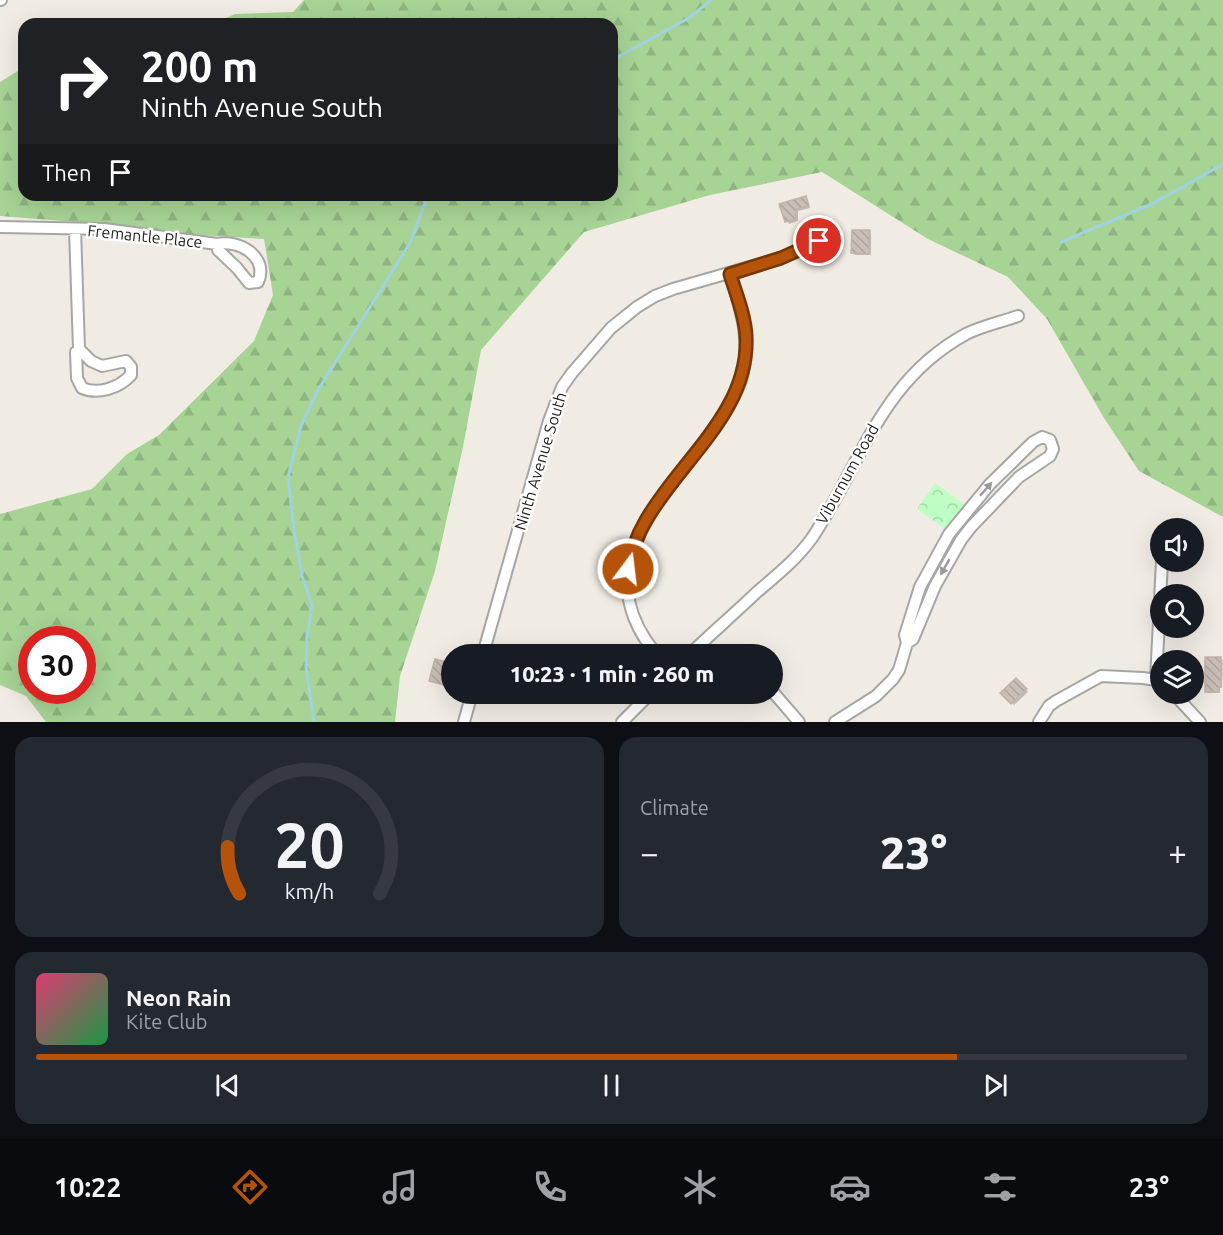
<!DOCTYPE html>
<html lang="en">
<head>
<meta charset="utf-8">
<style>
	:root { --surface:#171b24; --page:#242831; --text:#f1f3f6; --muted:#9ea1a6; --line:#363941; --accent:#b45309 }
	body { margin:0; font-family:Ubuntu,sans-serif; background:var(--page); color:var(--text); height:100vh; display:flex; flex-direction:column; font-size:22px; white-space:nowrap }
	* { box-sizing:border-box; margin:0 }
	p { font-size:20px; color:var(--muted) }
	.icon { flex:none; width:33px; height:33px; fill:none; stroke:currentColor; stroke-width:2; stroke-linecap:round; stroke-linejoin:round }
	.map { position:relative; height:722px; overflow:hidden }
	.panel { display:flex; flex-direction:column; gap:15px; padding:15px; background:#0d0f14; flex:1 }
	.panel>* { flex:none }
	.hud { position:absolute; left:18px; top:18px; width:600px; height:183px; border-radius:18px; box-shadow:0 6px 24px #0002; background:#202124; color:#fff; overflow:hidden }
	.tools { position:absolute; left:1150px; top:518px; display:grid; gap:12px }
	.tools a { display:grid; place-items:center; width:54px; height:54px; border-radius:50%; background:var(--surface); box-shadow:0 6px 24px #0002; font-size:30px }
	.speed { position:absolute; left:18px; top:626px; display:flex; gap:12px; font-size:30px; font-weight:700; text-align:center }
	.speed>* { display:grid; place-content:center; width:78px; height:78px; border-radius:50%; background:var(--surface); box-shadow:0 6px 24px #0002; line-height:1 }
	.speed .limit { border:9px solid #d22; background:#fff; color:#111 }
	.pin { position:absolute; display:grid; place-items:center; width:51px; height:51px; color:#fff; margin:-26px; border:3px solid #fff; border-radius:50%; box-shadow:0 2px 6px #0007 }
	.me { position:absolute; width:66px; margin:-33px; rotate:15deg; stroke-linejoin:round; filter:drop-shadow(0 0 4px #0008) }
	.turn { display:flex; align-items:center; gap:21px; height:126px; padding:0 24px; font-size:27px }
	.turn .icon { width:78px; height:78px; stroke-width:2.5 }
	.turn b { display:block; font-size:42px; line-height:51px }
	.then { display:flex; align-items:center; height:57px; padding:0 24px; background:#0003; gap:12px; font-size:22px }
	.big { font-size:45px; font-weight:800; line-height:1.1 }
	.panel .tile { flex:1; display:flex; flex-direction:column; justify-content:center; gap:9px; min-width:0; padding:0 21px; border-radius:18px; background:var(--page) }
	.panel .dial { align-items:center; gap:0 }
	.dial svg { height:156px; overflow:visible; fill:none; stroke:var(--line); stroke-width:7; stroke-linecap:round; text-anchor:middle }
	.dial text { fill:var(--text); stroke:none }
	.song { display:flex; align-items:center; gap:18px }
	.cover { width:72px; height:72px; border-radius:9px; background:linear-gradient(135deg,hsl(340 70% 55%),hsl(140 70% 35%)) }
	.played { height:6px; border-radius:3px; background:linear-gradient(90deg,var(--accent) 80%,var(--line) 80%) }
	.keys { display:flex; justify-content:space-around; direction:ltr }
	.heat { display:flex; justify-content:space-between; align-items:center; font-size:33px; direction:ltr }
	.panel .tiles { flex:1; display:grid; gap:15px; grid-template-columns:1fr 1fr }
	.tile:last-child { grid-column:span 2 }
	.trip { position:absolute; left:441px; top:644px; width:342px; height:60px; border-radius:30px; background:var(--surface); box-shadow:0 6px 24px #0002; font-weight:800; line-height:60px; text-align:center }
	.dock { display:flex; height:96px; justify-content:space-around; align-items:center; background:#090b0e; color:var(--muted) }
	.dock .icon { width:42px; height:42px }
	.dock .active { color:var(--accent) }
	.dock b { font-size:27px; color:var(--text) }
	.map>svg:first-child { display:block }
	.forest { fill:url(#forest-firs); fill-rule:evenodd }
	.park { fill:url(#park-crowns) }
	.shadow { fill:#0003 }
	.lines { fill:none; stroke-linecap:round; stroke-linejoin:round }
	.stream { stroke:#a1d2e2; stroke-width:3 }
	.building { fill:url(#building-back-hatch); stroke:#c3b3a5; stroke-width:1.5 }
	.minor-casing { stroke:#a6a6a6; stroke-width:14 }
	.minor { stroke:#fff; stroke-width:10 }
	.oneway { fill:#9a9a9a }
	.route-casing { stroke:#753606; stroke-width:15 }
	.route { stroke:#b45309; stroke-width:10 }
	.labels { text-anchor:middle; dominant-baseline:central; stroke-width:5; stroke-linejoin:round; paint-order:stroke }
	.street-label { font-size:16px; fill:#1f1f1f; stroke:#fff }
</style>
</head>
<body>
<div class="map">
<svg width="1223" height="722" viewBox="0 0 1223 722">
	<defs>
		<pattern id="forest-firs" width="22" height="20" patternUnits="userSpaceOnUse" patternTransform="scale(1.5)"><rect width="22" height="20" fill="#a7d395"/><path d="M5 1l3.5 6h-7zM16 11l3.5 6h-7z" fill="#8fb580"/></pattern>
		<pattern id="park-crowns" width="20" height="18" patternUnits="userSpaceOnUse" patternTransform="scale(1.5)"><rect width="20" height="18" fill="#befec4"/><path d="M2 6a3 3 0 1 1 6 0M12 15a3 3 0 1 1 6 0" fill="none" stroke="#a3d9a8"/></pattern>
		<pattern id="building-back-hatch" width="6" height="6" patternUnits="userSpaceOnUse" patternTransform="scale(1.5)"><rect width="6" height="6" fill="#c9bfb7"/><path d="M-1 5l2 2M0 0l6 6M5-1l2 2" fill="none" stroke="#aca49d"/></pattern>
	</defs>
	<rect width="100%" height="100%" fill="#f0ece4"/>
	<!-- forest -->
	<path class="forest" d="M 304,0 L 1223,0 L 1223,517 L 1139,471 L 1104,418 L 1047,319 L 1008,277 L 928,239 L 822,172 L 710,195 L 584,232 L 481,350 L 463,447 L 435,571 L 400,676 L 395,722 L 46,722 L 26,696 L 0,685 L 0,514 L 92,489 L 127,454 L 159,435 L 254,341 L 273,295 L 264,239 L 167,233 L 89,223 L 0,216 L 0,82 L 21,69 L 24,73 L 24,195 L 612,195 L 612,24 L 212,24 L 235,14 L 293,12 ZM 32,639 L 82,639 L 82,690 L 32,690 Z"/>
	<!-- park -->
	<path class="park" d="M 935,483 L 965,505 L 947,530 L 917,509 Z"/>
	<!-- shadow -->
	<path class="shadow" d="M 805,197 L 810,208 L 798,211 L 798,221 L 789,224 L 781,205 Z
		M 869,232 L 871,234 L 871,255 L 855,255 L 852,252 Z
		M 1221,659 L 1223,661 L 1222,688 L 1220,688 L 1220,693 L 1208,693 L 1206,691 Z
		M 450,665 L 452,669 L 446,687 L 431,680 Z
		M 1016,680 L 1028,692 L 1014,705 L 1002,693 Z"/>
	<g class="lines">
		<!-- stream -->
		<path class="stream" d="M 612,60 L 689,18 L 711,0
			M 1061,242 L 1154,203 L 1223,164
			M 314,722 L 306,667 L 307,637 L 312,605 L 302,576 L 294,530 L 288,477 L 301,426 L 318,390 L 410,243 L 428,195"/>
	</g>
	<!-- building -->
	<path class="building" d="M 806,196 L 809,206 L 796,209 L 796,219 L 785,222 L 779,204 Z
		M 852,230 L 870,230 L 869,254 L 851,253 Z
		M 1205,657 L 1221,657 L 1221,687 L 1219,687 L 1219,692 L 1205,692 Z
		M 435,659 L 451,663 L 444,685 L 429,681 Z
		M 1016,678 L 1027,689 L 1011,704 L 1000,693 Z"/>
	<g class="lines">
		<!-- minor casing -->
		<g class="minor-casing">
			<path id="minor" d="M 0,0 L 1,0
				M 0,227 L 104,229 L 217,244 C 239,239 269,257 258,282 L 249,283 L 237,268 L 218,250 L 217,244
				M 75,229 L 79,349 L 76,352 L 77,378 L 82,388 C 98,395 119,388 131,375 L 131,367 L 126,361 L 102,366 L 91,361 L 79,349
				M 483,654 L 549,421 L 562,387 L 572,373 L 611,328 L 637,307 L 655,296 L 673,289 L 781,258 L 819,241
				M 656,654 C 588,571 656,506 706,439 C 719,421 734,401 741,380 C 752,343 741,309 730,274
				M 690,654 C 712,633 735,613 757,592 C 777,575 797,559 812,538 C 862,463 880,381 966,334 C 982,326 1001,322 1018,316
				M 1156,680 L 1162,561
				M 773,692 L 799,722
				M 1173,693 L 1200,722
				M 464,722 L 472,693
				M 622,722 L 651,693
				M 835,722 L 876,696 L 893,679 L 899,670 L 907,643 L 905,635 L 920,587 L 949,534 L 990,484 L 1033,442 L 1042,437 L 1050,440 L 1053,449 L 1050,456 L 1019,477 L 971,527 L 961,540 L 935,586 L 913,639 L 907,643
				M 1039,722 L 1049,706 L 1056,701 L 1101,676 L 1143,678 L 1156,680 L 1161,683"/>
		</g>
		<!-- minor -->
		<use href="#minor" class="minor"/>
	</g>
	<!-- one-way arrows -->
	<defs><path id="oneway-solid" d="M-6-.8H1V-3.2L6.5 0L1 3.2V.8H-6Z" transform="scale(1.5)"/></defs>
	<g class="oneway">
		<use href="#oneway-solid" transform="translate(986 489) rotate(-49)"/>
		<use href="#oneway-solid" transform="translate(945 567) rotate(120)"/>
	</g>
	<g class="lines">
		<!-- route casing -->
		<g class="route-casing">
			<path id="route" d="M 628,569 C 632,552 636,537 645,522 C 679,461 750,412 746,336 C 745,315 736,294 730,274 L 781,258 L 819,241"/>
		</g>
		<!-- route -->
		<use href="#route" class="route"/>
	</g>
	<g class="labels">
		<!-- street labels -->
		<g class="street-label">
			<text transform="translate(145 236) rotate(6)">Fremantle Place</text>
			<text transform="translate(540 461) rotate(-73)">Ninth Avenue South</text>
			<text transform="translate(847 474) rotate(-61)">Viburnum Road</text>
		</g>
	</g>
</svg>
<div class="tools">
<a><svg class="icon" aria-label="sound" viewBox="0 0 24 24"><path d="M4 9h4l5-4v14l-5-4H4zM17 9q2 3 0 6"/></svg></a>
<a><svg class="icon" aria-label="search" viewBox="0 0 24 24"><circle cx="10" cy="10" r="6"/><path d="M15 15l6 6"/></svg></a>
<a><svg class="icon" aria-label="layers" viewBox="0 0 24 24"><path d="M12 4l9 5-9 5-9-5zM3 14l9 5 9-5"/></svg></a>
</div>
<div class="speed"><div class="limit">30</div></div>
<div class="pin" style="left:819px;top:241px;background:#d93025"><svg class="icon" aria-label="arrive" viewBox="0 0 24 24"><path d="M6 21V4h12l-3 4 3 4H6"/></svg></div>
<svg class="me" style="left:628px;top:569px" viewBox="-20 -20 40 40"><circle r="17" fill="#b45309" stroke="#fff" stroke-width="3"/><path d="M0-11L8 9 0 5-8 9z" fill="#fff"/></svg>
<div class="trip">10:23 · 1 min · 260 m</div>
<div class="hud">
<div class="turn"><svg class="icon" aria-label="right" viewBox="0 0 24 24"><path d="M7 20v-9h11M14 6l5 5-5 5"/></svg><div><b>200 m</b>Ninth Avenue South</div></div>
<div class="then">Then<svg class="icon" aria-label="arrive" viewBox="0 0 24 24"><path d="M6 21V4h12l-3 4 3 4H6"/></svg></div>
</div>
</div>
<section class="panel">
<div class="tiles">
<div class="tile dial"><svg viewBox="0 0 100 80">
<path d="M14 69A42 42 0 1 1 86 69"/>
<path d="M14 69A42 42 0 0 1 8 45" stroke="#b45309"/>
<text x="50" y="56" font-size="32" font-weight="700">20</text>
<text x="50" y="72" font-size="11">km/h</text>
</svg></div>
<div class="tile"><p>Climate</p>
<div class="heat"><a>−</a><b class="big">23°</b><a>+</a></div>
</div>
<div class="tile">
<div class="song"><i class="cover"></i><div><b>Neon Rain</b><p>Kite Club</p></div></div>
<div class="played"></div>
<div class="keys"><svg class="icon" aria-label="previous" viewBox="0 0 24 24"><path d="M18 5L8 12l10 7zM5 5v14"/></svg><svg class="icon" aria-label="pause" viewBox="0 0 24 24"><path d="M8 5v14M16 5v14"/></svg><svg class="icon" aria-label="next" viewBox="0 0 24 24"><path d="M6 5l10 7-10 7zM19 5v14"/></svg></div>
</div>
</div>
</section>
<nav class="dock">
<b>10:22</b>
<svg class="icon active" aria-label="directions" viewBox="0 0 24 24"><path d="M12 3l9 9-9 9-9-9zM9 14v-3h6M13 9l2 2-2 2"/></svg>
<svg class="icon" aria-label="music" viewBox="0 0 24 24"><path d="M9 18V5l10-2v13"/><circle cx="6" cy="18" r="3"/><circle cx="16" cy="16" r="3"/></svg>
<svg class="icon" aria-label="phone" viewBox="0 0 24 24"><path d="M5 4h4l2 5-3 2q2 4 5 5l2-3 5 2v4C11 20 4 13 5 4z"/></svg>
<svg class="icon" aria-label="climate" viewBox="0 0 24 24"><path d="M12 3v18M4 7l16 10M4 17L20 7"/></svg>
<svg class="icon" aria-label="car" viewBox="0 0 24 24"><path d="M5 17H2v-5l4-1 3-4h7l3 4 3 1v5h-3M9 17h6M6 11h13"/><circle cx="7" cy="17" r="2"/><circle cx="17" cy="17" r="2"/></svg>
<svg class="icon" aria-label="filters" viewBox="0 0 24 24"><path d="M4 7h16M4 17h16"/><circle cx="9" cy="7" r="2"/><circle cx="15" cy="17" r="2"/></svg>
<b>23°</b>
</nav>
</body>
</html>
